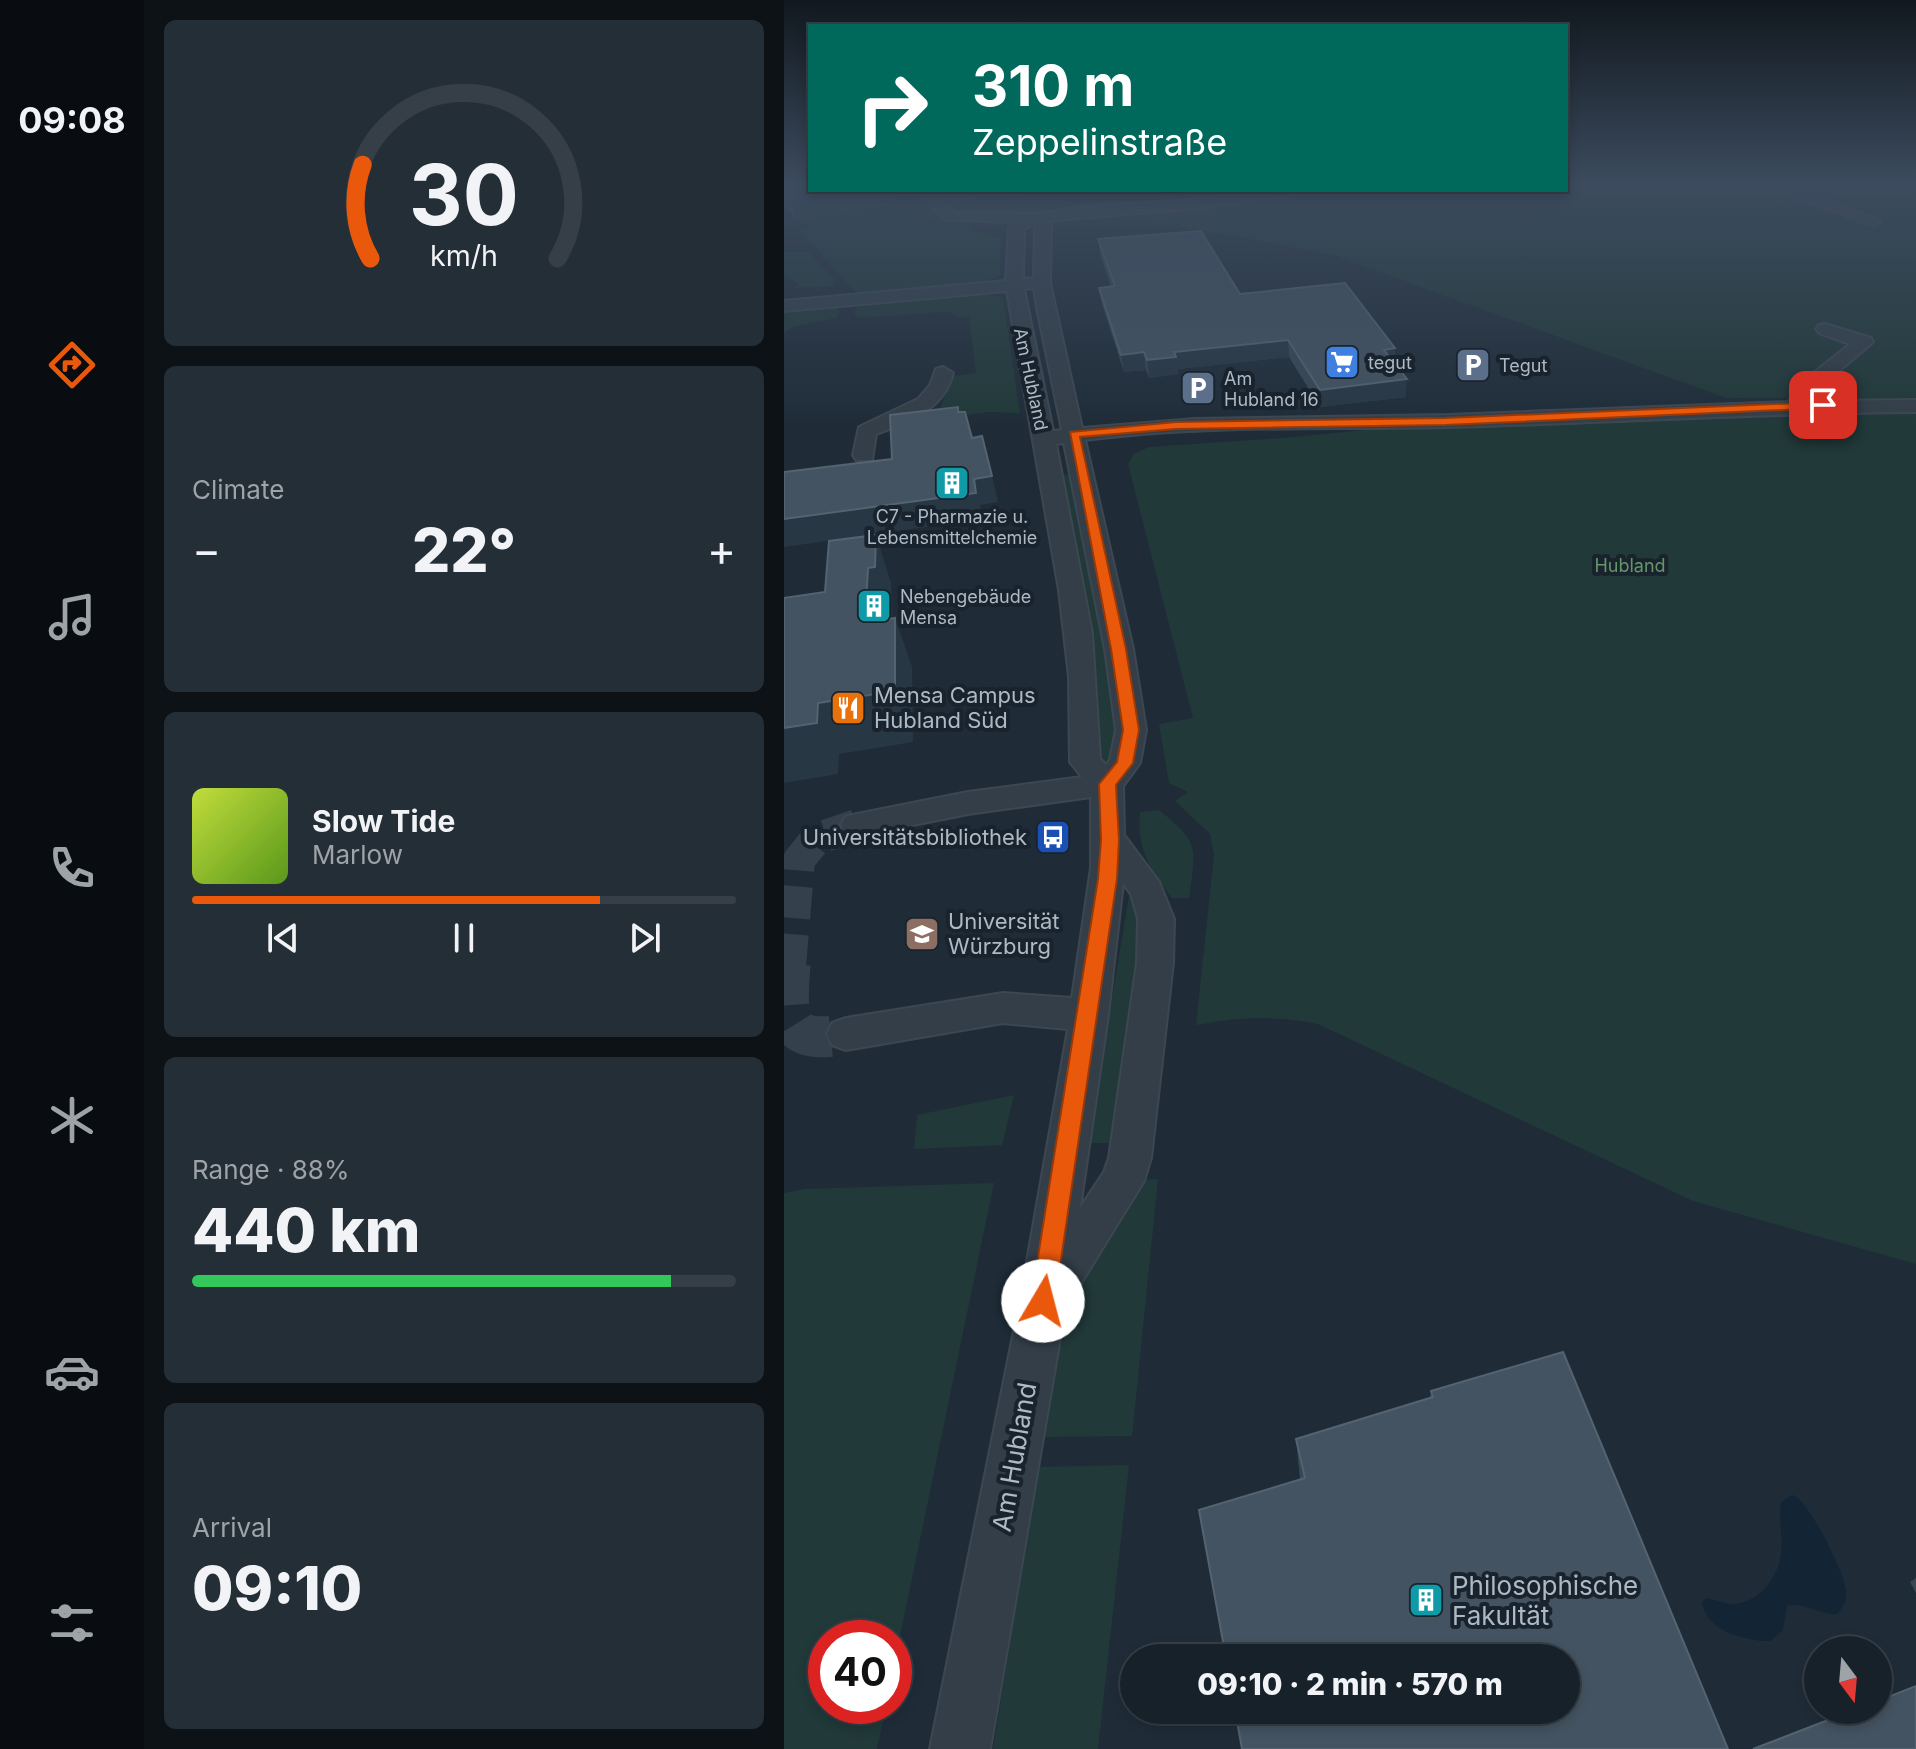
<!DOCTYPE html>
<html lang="en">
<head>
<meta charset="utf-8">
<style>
	:root { --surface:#17212a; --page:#242e36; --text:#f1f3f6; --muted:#9ea3a8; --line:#363e47; --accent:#ea580c }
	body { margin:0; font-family:Inter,sans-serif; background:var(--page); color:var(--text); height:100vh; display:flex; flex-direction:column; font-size:30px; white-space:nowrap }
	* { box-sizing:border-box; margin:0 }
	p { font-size:26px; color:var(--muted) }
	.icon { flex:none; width:44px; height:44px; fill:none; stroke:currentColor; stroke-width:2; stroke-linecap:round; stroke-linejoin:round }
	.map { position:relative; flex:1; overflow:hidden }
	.side { display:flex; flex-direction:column; gap:20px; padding:20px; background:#0d1217; width:640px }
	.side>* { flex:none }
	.banner { position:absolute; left:24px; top:24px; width:760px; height:168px; border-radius:0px; box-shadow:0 4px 12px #0003,0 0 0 2px var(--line); background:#00695c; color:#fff; overflow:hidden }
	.needle { width:52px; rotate:164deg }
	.controls { position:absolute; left:1020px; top:1636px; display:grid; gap:16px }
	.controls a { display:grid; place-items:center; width:88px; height:88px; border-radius:50%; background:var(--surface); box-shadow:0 4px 12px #0003,0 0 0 2px var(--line); font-size:40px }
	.speed { position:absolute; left:24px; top:1620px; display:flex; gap:16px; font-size:40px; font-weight:700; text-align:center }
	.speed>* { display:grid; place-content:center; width:104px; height:104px; border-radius:50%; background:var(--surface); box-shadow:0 4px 12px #0003,0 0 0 2px var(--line); line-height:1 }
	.speed .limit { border:12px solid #d22; background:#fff; color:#111 }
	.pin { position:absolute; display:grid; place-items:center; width:68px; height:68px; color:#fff; margin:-34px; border-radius:16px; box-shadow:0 4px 12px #0006 }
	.me { position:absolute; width:88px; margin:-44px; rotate:8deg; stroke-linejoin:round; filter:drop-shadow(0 0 6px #0008) }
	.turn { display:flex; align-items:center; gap:28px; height:168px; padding:0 32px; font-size:36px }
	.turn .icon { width:104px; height:104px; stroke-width:2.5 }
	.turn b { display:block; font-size:56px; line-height:68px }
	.big { font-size:60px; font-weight:800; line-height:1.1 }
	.side .widget { flex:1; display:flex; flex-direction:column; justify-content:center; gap:12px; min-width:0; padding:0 28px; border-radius:12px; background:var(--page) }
	.side .dial { align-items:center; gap:0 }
	.dial svg { height:208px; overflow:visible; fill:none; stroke:var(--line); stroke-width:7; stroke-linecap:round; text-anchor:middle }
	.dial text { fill:var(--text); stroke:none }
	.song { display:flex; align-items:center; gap:24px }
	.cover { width:96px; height:96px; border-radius:12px; background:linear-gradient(135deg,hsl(70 70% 55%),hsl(90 70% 35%)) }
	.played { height:8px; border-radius:4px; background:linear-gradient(90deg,var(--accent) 75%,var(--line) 75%) }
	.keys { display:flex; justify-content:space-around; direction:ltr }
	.heat { display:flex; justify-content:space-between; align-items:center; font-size:44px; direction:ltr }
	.charge { height:12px; border-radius:6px; background:linear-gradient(90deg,#34c759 88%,var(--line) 0) }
	.trip { position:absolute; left:336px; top:1644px; width:460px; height:80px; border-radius:40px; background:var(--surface); box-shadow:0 4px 12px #0003,0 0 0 2px var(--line); font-weight:800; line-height:80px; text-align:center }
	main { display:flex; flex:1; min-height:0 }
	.tab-bar { display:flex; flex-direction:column; width:144px; justify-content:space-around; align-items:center; background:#090d11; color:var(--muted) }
	.tab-bar .icon { width:56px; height:56px }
	.tab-bar .current { color:var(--accent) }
	.tab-bar b { font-size:36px; color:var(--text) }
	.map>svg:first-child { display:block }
	.green { fill:#213939 }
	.water { fill:#132535 }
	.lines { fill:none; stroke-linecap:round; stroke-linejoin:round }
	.minor-tunnel-far1 { stroke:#34414d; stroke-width:32; stroke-dasharray:32 16; stroke-linecap:butt }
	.minor-tunnel { stroke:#34414d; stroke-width:41; stroke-dasharray:41 21; stroke-linecap:butt }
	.minor-casing { stroke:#3c4752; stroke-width:4 }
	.minor { fill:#333e48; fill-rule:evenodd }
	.wall { fill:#374754 }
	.shaded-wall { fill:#283744 }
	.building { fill:#445361; stroke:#546370; stroke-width:2 }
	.route { fill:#ea580c; stroke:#983908; stroke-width:2 }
	.labels { text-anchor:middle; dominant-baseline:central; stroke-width:8; stroke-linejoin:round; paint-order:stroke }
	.far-poi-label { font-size:18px; fill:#adb9c5; stroke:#19232d; text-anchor:start }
	.far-street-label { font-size:18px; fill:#adb9c5; stroke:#19232d }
	.far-park-label { font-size:18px; fill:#64966a; stroke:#19232d }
	.poi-label { font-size:22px; fill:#adb9c5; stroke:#19232d; text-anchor:start }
	.near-street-label { font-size:26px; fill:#adb9c5; stroke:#19232d }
	.near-poi-label { font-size:26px; fill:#adb9c5; stroke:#19232d; text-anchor:start }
</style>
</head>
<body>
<main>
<nav class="tab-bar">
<b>09:08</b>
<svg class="icon current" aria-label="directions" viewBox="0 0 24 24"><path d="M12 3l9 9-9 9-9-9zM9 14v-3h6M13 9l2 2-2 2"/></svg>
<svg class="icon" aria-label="music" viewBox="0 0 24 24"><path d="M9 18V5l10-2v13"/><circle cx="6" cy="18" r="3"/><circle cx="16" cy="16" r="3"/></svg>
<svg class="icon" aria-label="phone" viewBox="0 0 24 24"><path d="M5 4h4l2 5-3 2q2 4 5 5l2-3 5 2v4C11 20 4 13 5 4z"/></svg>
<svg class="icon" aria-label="climate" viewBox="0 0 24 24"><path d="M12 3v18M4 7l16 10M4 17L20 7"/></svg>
<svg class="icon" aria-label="car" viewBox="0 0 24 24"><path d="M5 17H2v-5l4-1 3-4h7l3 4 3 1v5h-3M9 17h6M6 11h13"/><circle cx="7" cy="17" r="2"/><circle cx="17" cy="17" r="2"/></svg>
<svg class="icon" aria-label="filters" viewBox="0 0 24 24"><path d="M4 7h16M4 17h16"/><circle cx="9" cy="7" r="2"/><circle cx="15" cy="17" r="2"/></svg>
</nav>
<section class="side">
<div class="widget dial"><svg viewBox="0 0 100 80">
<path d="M14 69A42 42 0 1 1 86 69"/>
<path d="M14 69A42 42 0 0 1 11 33" stroke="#ea580c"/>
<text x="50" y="56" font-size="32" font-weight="700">30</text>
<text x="50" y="72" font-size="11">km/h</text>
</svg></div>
<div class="widget"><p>Climate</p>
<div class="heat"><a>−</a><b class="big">22°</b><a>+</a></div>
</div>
<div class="widget">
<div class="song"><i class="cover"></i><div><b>Slow Tide</b><p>Marlow</p></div></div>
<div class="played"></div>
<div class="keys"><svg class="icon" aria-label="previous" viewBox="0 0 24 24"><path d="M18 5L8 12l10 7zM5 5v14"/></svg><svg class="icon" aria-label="pause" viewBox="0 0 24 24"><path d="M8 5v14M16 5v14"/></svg><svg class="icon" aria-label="next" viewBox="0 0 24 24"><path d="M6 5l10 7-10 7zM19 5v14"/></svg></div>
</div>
<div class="widget"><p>Range · 88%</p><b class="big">440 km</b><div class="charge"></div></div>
<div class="widget"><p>Arrival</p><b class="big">09:10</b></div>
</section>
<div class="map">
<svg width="1132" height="1749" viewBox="0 0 1132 1749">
	<rect width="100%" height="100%" fill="#1f2c38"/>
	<!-- green -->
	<path class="green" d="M 782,182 L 1132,182 L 1132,399 L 942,398 L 549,255 L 335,215 L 421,208 L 535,190 L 782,190 Z
		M 97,190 L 136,190 L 158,215 L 140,223 L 183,222 L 187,230 L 217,239 L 216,276 L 195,284 L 75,295 L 15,230 L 26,227 L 19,219 L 112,203 Z
		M 200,190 L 234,190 L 255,211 L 237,215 L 170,214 L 181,211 L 177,208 L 159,208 L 159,201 Z
		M 0,252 L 24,252 L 49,279 L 49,286 L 9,288 L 15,284 L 0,275 Z
		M 197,293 L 219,298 L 236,413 L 205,412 L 163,418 L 153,416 L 169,376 L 192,373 L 185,317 L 173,318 L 169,313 L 159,312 L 75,318 L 70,314 L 72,307 L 77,304 Z
		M 51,307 L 56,310 L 53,318 L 8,327 L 0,333 L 0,311 Z
		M 1132,406 L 1132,1264 L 909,1201 L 534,1024 C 489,1015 458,1017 412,1025 L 430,855 L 426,834 L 391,801 L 404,792 L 385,783 L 375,724 L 409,718 L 344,464 L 350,454 L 365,447 L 499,438 L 661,422 Z
		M 288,474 L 324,666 L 333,760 L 327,765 L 316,766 L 273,475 Z
		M 375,810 C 416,843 412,847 405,898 L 388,898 C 366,870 352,848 356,812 Z
		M 346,890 L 362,922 L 333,1143 L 304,1143 Z
		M 230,1095 L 218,1145 L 130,1149 L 133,1115 Z
		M 374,1179 L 348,1436 L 258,1437 L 280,1315 L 353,1180 Z
		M 210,1183 L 110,1665 L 110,1638 L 42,1638 L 42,1706 L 102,1706 L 93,1749 L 0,1749 L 0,1193 L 21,1189 Z
		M 345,1465 L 314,1749 L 209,1749 L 254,1467 Z"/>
	<!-- water -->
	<path class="water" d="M 1008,1495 C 1024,1498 1061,1573 1062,1591 C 1063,1601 1059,1607 1053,1614 C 1036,1616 1019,1601 1003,1606 L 999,1630 L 987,1641 C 963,1642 921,1631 918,1602 L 923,1598 C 931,1600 940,1603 948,1604 C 974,1604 995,1577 997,1553 C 999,1535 994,1519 997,1502 Z"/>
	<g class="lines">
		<!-- minor-tunnel-far1 -->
		<path class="minor-tunnel-far1" d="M 6,966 L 15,860 L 32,839 L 73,825"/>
		<!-- minor-tunnel -->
		<path class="minor-tunnel" d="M 6,964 C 2,1019 0,1046 62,1034"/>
		<!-- minor casing -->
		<g class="minor-casing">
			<path id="minor" d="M 972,182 L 992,182 L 1097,221 L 1089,226 L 1084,224 Z
				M 132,190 L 147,190 L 155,197 L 181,190 L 204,190 L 162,204 L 171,213 L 255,214 L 294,207 L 421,199 L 485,190 L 519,190 L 512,194 L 421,207 L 264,221 L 267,225 L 266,283 L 298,428 L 411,419 L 665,415 L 1004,402 L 1027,375 L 1066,344 L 1035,333 L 1032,329 L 1035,325 L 1041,324 L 1087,338 L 1089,342 L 1041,383 L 1026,401 L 1132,400 L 1132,412 C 976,413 821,423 665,427 C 544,430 421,424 301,440 L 349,649 L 362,730 L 356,763 L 339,786 L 340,835 L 375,882 L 390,919 L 389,963 L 367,1158 L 360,1181 L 281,1309 L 206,1749 L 146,1749 L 236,1301 L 284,1029 L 219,1023 L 62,1050 L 48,1045 L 43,1034 L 48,1023 L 62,1018 L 219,993 L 288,998 L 307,868 L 307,797 L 184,814 L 73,836 L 61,833 L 57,825 L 61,817 L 73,814 L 184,792 L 298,777 L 286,762 L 285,677 L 275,590 L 223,291 L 0,311 L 0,301 L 222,281 L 225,227 L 231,222 L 162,220 ZM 251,224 L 250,278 L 239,279 L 240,229 ZM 250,288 L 253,308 L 278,430 L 269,431 L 240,289 ZM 280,443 L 321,649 L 332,730 L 326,760 L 322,765 L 316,759 L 308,633 L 272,444 ZM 339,883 L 347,894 L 354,919 L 353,963 L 325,1158 L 320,1172 L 296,1208 L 324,1015 Z
				M 159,367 L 169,373 C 160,410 124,422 92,434 L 88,460 L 72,460 L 69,455 L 75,427 L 134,399 L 146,385 L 152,369 Z"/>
		</g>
		<!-- minor -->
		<use href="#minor" class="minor"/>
	</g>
	<!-- wall -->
	<path class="wall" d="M 0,182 L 113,203 L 13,220 L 0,206 Z
		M 314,239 L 456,294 L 611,364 L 622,397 L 536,407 L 505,357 L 394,369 L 394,374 L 365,378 L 362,370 L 340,372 L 318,304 L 315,288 L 327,287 L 316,254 Z
		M 647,1391 L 944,1749 L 516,1479 L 512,1439 L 646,1398 Z
		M 1132,1578 L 1132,1593 L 1126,1582 Z"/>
	<!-- shaded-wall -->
	<path class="shaded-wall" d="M 21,182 L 26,182 L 26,190 L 109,190 L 113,203 L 13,220 L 2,185 Z
		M 504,340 L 505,357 L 394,369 L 394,374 L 365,378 L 363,360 L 390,352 Z
		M 611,348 L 611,366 L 600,350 Z
		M 360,352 L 362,370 L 340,372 L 337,355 Z
		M 623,379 L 622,397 L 536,407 L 536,390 Z
		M 208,476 L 214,502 L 196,505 L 199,519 L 0,547 L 0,519 L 190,479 Z
		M 92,535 L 107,583 L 108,615 L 101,616 L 99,671 L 81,622 L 84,568 Z
		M 111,618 L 128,667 L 129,742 L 55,754 L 54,774 L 0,783 L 0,728 L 34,703 Z"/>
	<!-- building -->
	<path class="building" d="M 0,182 L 21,182 L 2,185 Z
		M 417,231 L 456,294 L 561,283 L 611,348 L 600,350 L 623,379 L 536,390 L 504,340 L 390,352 L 392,357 L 363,360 L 360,352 L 337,355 L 315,288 L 331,286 L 314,239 Z
		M 174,407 L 174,412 L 181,412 L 188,438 L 198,436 L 208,476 L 190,479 L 192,493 L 0,519 L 0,472 L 108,459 L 106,415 Z
		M 92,535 L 91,567 L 84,568 L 81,622 L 111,618 L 111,691 L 34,703 L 33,723 L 0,728 L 0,598 L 41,592 L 45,541 Z
		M 779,1352 L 944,1749 L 458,1749 L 451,1710 L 782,1710 L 782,1658 L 442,1658 L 415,1510 L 521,1478 L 512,1439 L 649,1397 L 647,1391 Z
		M 1132,1686 L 1132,1749 L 969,1749 L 1070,1710 L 1094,1710 L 1094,1701 Z"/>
	<!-- sky -->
	<linearGradient id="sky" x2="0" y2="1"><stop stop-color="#11181f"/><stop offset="0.43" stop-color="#3c4b5e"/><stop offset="1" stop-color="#3c4b5e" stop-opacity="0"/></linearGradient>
	<rect width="1132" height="427" fill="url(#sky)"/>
	<!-- route -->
	<path class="route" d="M 1039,402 L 1044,405 L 1042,408 L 661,425 L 392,429 L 296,437 L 342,649 L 355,730 L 349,763 L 332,785 L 335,840 L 333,879 L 271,1301 L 268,1310 L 259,1313 L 250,1310 L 247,1301 L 314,879 L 317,840 L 315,784 L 333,762 L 339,730 L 327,649 L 286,432 L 392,422 L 661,418 Z"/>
	<!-- icons -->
	<defs>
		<g id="supermarket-square" transform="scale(1.8)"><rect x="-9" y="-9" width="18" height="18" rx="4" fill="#3f7fe0" stroke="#19232d"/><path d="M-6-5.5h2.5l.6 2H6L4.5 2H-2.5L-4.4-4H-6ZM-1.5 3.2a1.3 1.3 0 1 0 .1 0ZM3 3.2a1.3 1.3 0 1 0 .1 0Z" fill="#fff"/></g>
		<g id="parking-square" transform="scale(1.8)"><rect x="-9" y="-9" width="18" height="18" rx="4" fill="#5c6f8a" stroke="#19232d"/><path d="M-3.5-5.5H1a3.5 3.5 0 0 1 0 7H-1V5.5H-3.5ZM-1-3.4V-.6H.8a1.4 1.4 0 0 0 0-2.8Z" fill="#fff"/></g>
		<g id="building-square" transform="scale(1.8)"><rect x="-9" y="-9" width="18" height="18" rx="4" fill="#0f9aa8" stroke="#19232d"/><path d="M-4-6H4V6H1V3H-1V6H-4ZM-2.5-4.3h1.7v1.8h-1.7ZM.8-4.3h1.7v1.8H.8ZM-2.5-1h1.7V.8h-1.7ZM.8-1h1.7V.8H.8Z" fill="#fff"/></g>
		<g id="restaurant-square" transform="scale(1.8)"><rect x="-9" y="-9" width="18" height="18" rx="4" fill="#e8710a" stroke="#19232d"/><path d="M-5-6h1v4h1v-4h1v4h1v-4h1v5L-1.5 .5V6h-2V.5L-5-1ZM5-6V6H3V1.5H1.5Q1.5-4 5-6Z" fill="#fff"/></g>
		<g id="bus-square" transform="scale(1.8)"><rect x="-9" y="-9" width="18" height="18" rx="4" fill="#1a4fb4" stroke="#19232d"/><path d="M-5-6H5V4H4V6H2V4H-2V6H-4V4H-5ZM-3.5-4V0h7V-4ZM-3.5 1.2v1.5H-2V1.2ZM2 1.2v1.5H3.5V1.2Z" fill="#fff"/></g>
		<g id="university-square" transform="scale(1.8)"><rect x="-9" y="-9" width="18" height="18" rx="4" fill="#8d6e63" stroke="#19232d"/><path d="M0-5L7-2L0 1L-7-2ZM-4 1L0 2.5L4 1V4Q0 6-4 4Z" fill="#fff"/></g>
	</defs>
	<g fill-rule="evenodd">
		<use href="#supermarket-square" x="558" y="362"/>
		<use href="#parking-square" x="689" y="365"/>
		<use href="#parking-square" x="414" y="388"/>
		<use href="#building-square" x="168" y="483"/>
		<use href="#building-square" x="90" y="606"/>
		<use href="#restaurant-square" x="64" y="708"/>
		<use href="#bus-square" x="269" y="837"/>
		<use href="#university-square" x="138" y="934"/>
		<use href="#building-square" x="642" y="1600"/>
	</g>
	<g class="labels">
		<!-- far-poi labels -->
		<g class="far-poi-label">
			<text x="584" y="362">tegut</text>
			<text x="715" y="365">Tegut</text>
			<text x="440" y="378">Am<tspan x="440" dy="21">Hubland 16</tspan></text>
			<text x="168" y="516" text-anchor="middle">C7 - Pharmazie u.<tspan x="168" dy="21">Lebensmittelchemie</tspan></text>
			<text x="116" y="596">Nebengebäude<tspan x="116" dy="21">Mensa</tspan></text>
		</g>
		<!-- far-street labels -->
		<g class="far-street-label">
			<text transform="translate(247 379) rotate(78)">Am Hubland</text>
		</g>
		<!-- far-park labels -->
		<g class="far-park-label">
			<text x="846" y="565">Hubland</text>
		</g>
		<!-- poi labels -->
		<g class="poi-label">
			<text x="90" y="695">Mensa Campus<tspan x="90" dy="25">Hubland Süd</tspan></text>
			<text x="243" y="837" text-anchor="end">Universitätsbibliothek</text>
			<text x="164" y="921">Universität<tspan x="164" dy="25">Würzburg</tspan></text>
		</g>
		<!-- near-street labels -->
		<g class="near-street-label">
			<text transform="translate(230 1457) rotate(-80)">Am Hubland</text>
		</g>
		<!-- near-poi labels -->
		<g class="near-poi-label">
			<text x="668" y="1585">Philosophische<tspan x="668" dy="30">Fakultät</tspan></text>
		</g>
	</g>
</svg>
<div class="controls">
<a><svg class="needle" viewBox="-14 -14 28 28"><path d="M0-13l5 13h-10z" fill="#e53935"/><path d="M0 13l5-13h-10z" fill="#9ea3a8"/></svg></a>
</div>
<div class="speed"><div class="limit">40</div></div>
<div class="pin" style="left:1039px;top:405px;background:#d93025"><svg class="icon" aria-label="arrive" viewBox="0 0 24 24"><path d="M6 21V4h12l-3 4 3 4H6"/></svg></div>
<svg class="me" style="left:259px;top:1301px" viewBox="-20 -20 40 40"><circle r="19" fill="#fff"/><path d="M0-13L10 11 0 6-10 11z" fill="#ea580c"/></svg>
<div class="trip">09:10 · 2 min · 570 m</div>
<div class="banner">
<div class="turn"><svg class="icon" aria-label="right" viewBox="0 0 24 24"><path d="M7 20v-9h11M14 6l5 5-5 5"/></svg><div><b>310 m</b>Zeppelinstraße</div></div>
</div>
</div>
</main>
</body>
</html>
